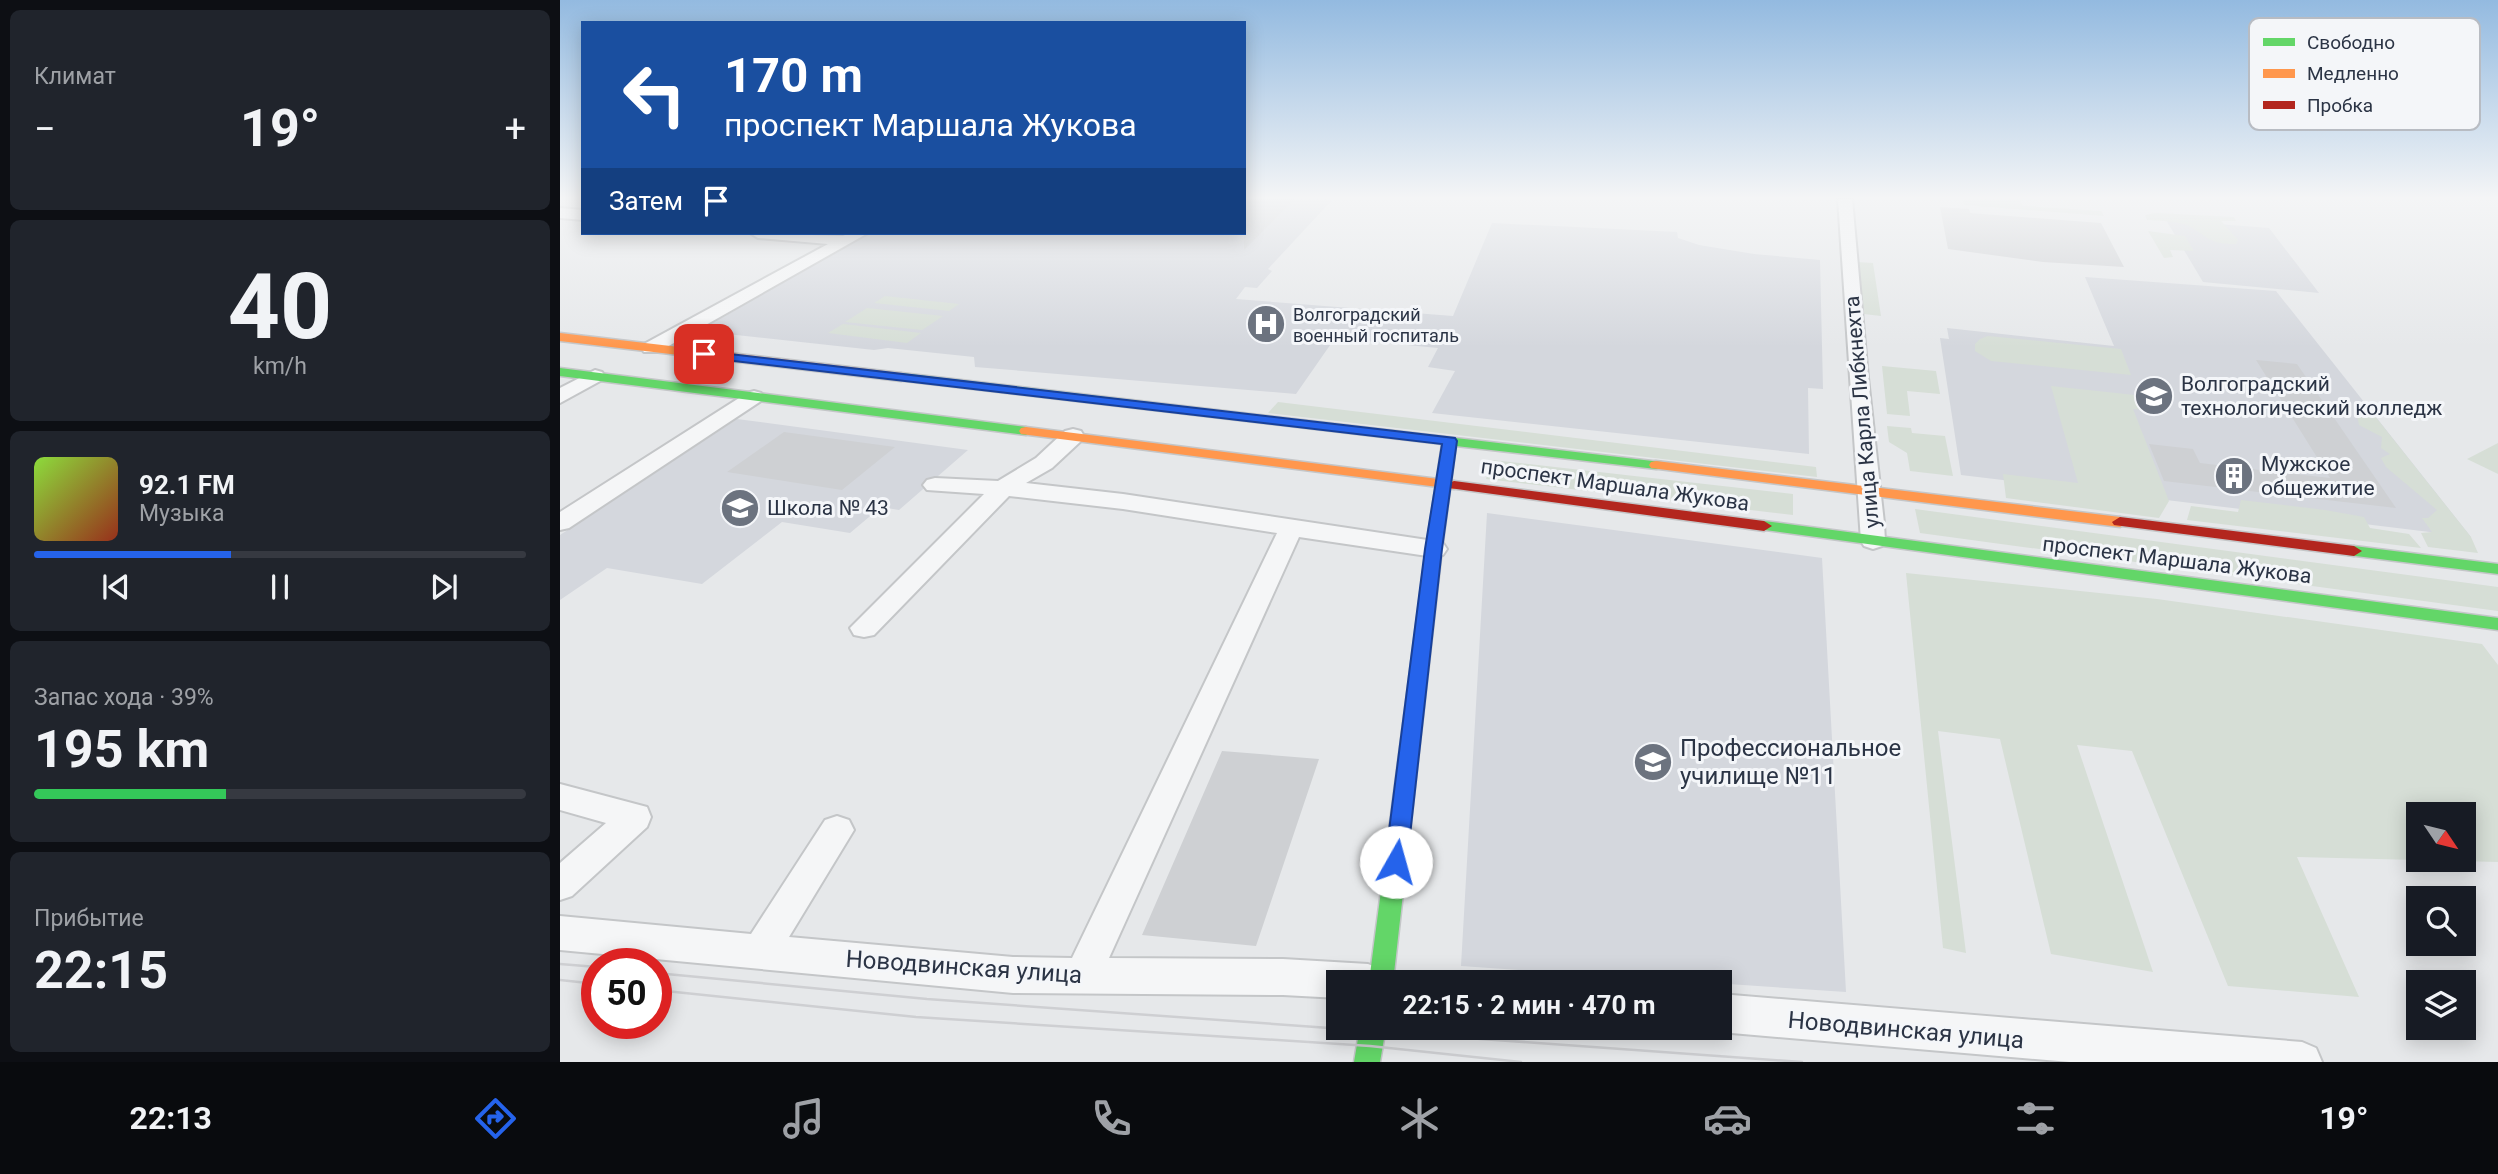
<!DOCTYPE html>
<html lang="ru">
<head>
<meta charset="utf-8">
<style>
	:root { --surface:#171b24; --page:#20242c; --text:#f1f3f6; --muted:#9ea1a6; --line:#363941; --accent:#2563eb }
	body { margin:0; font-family:Roboto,sans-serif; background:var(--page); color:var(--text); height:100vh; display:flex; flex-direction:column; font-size:26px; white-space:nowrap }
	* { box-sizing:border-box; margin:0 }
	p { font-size:23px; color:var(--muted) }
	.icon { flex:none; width:38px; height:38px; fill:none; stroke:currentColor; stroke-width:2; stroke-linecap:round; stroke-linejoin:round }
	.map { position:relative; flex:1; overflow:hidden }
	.side { display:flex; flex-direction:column; gap:10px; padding:10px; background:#0d0f14; width:560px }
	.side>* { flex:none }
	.hud { position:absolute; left:21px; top:21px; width:665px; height:214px; border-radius:0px; box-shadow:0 4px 18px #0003; background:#1a4fa0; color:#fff; overflow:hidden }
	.needle { width:46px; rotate:125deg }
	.buttons { position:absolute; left:1846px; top:802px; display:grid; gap:14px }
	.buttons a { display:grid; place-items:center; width:70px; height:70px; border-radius:0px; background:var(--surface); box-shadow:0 4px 18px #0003; font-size:35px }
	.speed { position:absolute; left:21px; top:948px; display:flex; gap:14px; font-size:35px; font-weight:700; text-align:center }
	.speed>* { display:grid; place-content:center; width:91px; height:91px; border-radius:50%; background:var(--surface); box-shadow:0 4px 18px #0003; line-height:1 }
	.speed .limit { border:10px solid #d22; background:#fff; color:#111 }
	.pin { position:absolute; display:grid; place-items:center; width:60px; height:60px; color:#fff; margin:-30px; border-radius:14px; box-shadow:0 4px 10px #0006 }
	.me { position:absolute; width:77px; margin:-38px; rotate:7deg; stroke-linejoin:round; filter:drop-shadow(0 0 5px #0008) }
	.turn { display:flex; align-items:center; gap:24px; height:147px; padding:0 28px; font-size:32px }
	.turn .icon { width:91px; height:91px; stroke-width:2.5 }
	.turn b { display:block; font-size:49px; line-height:60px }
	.then { display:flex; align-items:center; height:66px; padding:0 28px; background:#0003; gap:14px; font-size:26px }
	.big { font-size:52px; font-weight:700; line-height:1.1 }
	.side .widget { flex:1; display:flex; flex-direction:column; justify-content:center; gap:10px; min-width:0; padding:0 24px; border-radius:10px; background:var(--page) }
	.side .dial { align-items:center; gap:0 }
	.dial b { font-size:91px; line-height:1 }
	.song { display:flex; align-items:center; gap:21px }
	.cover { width:84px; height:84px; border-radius:10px; background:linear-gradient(135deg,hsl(90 70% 55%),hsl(10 70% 35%)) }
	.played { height:7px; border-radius:4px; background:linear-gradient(90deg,var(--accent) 40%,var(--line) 40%) }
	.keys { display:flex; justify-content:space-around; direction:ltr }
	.heat { display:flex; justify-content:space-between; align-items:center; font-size:38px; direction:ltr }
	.charge { height:10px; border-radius:5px; background:linear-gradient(90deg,#34c759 39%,var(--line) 0) }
	.trip { position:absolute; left:766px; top:970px; width:406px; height:70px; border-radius:0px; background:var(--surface); box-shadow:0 4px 18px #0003; font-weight:700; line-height:70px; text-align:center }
	.tab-bar { display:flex; height:112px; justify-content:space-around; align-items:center; background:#090b0e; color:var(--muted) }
	.tab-bar .icon { width:49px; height:49px }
	.tab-bar .active { color:var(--accent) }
	.tab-bar b { font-size:32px; color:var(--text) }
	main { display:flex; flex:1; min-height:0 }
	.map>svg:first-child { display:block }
	.built { fill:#d4d7dd }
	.green { fill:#d6ded6; fill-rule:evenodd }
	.building { fill:#ced0d3 }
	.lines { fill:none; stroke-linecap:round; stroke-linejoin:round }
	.street-casing { stroke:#c4c6c8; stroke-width:4 }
	.fast-casing { stroke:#c4c6c8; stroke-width:3 }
	.slow-casing { stroke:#c4c6c8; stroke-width:3 }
	.jam-casing { stroke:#c4c6c8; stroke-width:3 }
	.street { fill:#f5f6f7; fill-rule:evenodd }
	.fast { fill:#63d668; fill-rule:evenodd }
	.slow { fill:#ff974d; fill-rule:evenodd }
	.jam { fill:#b3261e; fill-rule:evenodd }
	.tram { stroke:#cecfd2; stroke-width:2.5 }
	.route { fill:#2563eb; stroke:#184099; stroke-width:2 }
	.labels { text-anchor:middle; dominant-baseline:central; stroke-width:6; stroke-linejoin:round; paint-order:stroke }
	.far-poi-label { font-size:18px; fill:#2b3445; stroke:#f4f6f9; text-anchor:start }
	.poi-label { font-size:21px; fill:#2b3445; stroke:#f4f6f9; text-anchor:start }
	.street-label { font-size:21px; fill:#2b3445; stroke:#f4f6f9 }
	.near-poi-label { font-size:24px; fill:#2b3445; stroke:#f4f6f9; text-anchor:start }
	.near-street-label { font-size:24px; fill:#2b3445; stroke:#f4f6f9 }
	.key { fill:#f4f6f9; stroke:#b8bcc3; stroke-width:2 }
	.key-label { font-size:19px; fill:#2b3445 }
</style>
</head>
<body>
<main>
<section class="side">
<div class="widget"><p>Климат</p>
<div class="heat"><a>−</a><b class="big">19°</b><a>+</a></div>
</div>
<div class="widget dial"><b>40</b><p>km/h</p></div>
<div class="widget">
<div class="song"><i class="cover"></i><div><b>92.1 FM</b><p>Музыка</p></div></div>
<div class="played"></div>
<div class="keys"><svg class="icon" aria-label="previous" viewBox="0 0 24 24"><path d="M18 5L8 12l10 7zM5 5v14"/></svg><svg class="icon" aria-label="pause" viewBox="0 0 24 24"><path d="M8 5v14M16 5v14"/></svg><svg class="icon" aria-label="next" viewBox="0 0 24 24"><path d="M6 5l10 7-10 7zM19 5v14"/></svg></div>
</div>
<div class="widget"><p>Запас хода · 39%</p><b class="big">195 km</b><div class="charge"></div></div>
<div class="widget"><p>Прибытие</p><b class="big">22:15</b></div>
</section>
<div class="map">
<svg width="1938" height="1062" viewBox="0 0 1938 1062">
	<rect width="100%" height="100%" fill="#e6e8ea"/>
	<!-- built -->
	<path class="built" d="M 684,199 L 773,199 L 708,269 L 712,271 L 697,288 L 685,287 L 676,299 L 893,316 L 932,223 L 1117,232 L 1118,238 L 1139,245 L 1194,254 L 1260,260 L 1263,389 L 1248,388 L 1249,454 L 872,413 L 895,371 L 868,367 L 878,348 L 775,338 L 736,394 L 415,367 L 414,357 L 328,348 L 314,350 L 139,331 L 309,233 L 684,233 Z
		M 1606,220 L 1709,228 L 1759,293 L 1643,282 Z
		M 1525,277 L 1716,291 L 1911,537 L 1401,475 L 1380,338 L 1389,339 L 1387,328 L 1554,346 Z
		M 177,419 L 408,450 L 339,510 L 321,507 L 290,533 L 222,522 L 142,584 L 47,568 L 0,600 L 0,535 Z
		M 927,513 L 1262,558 L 1286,992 L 901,966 Z"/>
	<!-- green -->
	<path class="green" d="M 1402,199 L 1460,199 L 1463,206 L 1541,211 L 1544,216 L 1404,205 Z
		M 1596,213 L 1674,217 L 1676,221 L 1661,221 L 1678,240 L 1676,244 C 1651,244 1650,239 1631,227 C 1621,221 1599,221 1587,220 L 1585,215 Z
		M 1588,231 L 1625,236 L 1634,251 L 1610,250 L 1613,257 L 1604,258 Z
		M 1297,262 L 1313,263 L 1321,316 L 1304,314 Z
		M 325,296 L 399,304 L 389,311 L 314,303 Z
		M 307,308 L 383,316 L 362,330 L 285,322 Z
		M 283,324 L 361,333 L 347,343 L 268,333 Z
		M 1428,336 L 1561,349 L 1571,375 L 1431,361 L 1415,351 L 1415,344 L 1420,339 Z
		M 1322,366 L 1376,371 L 1380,394 L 1347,391 L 1350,416 L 1327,414 Z
		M 1491,386 L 1584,396 L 1589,404 L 1587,410 L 1573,409 L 1609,501 L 1599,518 L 1446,498 L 1443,474 L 1518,483 Z
		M 718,402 L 1256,467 L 1257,477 L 708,413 Z
		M 1803,413 L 1814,415 L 1911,537 L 1918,553 L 1868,547 L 1861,533 L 1872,532 L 1862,518 L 1868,518 L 1877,510 L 1826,467 L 1821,458 L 1830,454 L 1821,448 L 1822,437 L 1799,425 L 1797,415 Z
		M 1327,426 L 1351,428 L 1352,433 L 1385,436 L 1393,476 L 1350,471 L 1347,453 L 1329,442 Z
		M 1938,443 L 1938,474 L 1907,459 Z
		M 932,460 L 1233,494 L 1233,515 L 926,479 Z
		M 1681,500 L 1765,510 L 1804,517 L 1810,528 L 1849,534 L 1861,548 L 1627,520 L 1631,506 L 1678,512 Z
		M 1355,509 L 1938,587 L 1938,611 L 1360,533 Z
		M 1346,573 L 1597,599 L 1922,644 L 1938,665 L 1938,862 L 1737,857 L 1799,997 L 1668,986 L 1572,751 L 1517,745 L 1593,972 L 1491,954 L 1440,739 L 1378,731 L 1406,953 L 1383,948 ZM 1858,814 L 1904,814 L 1904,859 L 1858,859 Z"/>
	<!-- building -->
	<path class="building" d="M 684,199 L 735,199 L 684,250 Z
		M 1380,207 L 1409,209 L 1410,213 L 1541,223 L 1564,267 L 1483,262 L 1388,249 Z
		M 1696,360 L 1737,364 L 1836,508 L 1604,481 L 1589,444 L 1633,449 L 1640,463 L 1770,478 Z
		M 224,432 L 335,447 L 282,490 L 167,472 Z
		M 662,751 L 759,759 L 696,946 L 582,935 Z"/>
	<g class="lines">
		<!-- street casing -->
		<g class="street-casing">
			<path id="street" d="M 1278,199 L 1292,199 L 1308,378 L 1324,523 L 1325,541 L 1322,546 L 1313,549 L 1304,546 L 1301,541 Z
				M 0,208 L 23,210 L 23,220 L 0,218 Z
				M 190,233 L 283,236 L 289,233 L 308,233 L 98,352 L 84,352 L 81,348 L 84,344 L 268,244 L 198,238 Z
				M 35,370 L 42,372 L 45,376 L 42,380 L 0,403 L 0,388 Z
				M 194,391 L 201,393 L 204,397 L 201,401 L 9,528 L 0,530 L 0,512 L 187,393 Z
				M 513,429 L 521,431 L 524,436 L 521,441 L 492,468 L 466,483 L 563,494 L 874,541 L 883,543 L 887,549 L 883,555 L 874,557 L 739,537 L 549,958 L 723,959 L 808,964 L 821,969 L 827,982 L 779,982 L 779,998 L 723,995 L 453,993 L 0,950 L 0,916 L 191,934 L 265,820 L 277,816 L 289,820 L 294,830 L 229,937 L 453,957 L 512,958 L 717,533 L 563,509 L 449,496 L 314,635 L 304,637 L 294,635 L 290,628 L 424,494 L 367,490 L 363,485 L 367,480 L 375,478 L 438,481 L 476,458 L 505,431 Z
				M 0,784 L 87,807 L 91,817 L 87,827 L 12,896 L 0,900 L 0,863 L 46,823 L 0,810 Z
				M 1160,994 L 1742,1042 L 1756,1048 L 1762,1062 L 1510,1062 L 1160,1032 L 1149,1027 L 1160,1027 Z"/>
		</g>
		<!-- fast casing -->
		<g class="fast-casing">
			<path id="fast" d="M 0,368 L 466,427 L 473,431 L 466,435 L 0,376 Z
				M 341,373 L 1101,462 L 1103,465 L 1101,468 L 1096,469 L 896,446 L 882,549 L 833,982 L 809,982 L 866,549 L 882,444 L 336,380 L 336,374 Z
				M 1204,521 L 1938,618 L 1938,630 L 1198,529 L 1196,526 Z
				M 1794,546 L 1938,564 L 1938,574 L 1788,555 L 1786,551 Z
				M 800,1027 L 826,1027 L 820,1062 L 794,1062 Z"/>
		</g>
		<!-- slow casing -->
		<g class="slow-casing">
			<path id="slow" d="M 0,333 L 341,373 L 347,377 L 341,381 L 0,341 Z
				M 466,427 L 894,481 L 901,485 L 894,489 L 461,434 L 459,431 L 461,428 Z
				M 1096,461 L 1560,517 L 1568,522 L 1560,527 L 1091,468 L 1089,465 L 1091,462 Z"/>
		</g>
		<!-- jam casing -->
		<g class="jam-casing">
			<path id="jam" d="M 894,481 L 1204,521 L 1212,526 L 1204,531 L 889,488 L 887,485 Z
				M 1560,517 L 1794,546 L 1802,551 L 1794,556 L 1554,525 L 1552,522 Z"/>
		</g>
		<!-- street -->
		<use href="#street" class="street"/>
		<!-- fast -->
		<use href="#fast" class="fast"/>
		<!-- slow -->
		<use href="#slow" class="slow"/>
		<!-- jam -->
		<use href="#jam" class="jam"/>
		<!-- tram -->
		<path class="tram" d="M 0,964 L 37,967
			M 96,973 L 367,999 L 1242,1062
			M 0,980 L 37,984
			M 96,990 L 356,1017 L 810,1046 L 961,1062"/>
	</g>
	<!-- sky -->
	<linearGradient id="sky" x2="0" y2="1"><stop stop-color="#93bae0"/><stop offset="0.57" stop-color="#f4f5f6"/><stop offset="1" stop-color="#f4f5f6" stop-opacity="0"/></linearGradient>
	<rect width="1938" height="347" fill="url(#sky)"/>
	<!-- route -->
	<path class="route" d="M 144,351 L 895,438 L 897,441 L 882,549 L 847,862 L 844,869 L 836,872 L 828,869 L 825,862 L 865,549 L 882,444 L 140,357 L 138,354 Z"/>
	<!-- icons -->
	<defs>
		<g id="hospital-disc" transform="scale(2.0125)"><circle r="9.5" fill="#6c737f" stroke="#f4f6f9"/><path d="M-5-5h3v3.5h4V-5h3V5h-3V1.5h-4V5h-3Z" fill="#fff"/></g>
		<g id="university-disc" transform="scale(2.0125)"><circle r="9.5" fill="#6c737f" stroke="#f4f6f9"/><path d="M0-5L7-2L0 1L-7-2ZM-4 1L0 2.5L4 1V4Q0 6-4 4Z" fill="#fff"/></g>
		<g id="building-disc" transform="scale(2.0125)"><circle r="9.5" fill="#6c737f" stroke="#f4f6f9"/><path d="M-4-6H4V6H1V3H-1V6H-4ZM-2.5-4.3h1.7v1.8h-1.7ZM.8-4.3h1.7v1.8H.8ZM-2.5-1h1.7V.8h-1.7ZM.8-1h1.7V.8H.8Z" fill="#fff"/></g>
		<g id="school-disc" transform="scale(2.0125)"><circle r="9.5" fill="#6c737f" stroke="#f4f6f9"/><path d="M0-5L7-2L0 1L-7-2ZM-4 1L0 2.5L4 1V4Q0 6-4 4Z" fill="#fff"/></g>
	</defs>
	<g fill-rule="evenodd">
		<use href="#hospital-disc" x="706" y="324"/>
		<use href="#university-disc" x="1594" y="396"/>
		<use href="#building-disc" x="1674" y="476"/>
		<use href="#school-disc" x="180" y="508"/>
		<use href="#university-disc" x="1093" y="762"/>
	</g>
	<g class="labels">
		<!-- far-poi labels -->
		<g class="far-poi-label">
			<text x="733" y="314">Волгоградский<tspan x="733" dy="21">военный госпиталь</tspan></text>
		</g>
		<!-- poi labels -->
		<g class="poi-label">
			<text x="1621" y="384">Волгоградский<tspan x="1621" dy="24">технологический колледж</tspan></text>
			<text x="1701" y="464">Мужское<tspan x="1701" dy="24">общежитие</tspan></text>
			<text x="207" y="508">Школа № 43</text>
		</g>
		<!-- street labels -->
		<g class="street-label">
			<text transform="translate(1302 412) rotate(-95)">улица Карла Либкнехта</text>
			<text transform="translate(1055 485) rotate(8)">проспект Маршала Жукова</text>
			<text transform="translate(1617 560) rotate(7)">проспект Маршала Жукова</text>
		</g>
		<!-- near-poi labels -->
		<g class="near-poi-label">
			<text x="1120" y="748">Профессиональное<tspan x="1120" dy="28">училище №11</tspan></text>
		</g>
		<!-- near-street labels -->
		<g class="near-street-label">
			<text transform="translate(404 967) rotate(4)">Новодвинская улица</text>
			<text transform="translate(1346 1030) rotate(5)">Новодвинская улица</text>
		</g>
	</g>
	<!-- legend -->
	<rect x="1689" y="18" width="231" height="112" rx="10" class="key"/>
	<rect x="1703" y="38" width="32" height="8" fill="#63d668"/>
	<rect x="1703" y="69" width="32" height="9" fill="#ff974d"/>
	<rect x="1703" y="101" width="32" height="8" fill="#b3261e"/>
	<g class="key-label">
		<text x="1747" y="49">Свободно</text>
		<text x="1747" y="80">Медленно</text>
		<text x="1747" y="112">Пробка</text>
	</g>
</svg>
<div class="buttons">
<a><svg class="needle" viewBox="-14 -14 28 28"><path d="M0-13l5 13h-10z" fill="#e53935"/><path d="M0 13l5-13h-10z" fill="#9ea1a6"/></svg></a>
<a><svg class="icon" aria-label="search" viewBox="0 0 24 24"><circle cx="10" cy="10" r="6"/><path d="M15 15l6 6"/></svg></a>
<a><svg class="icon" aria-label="layers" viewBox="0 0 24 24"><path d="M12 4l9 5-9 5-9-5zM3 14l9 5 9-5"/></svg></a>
</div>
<div class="speed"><div class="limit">50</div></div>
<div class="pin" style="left:144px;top:354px;background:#d93025"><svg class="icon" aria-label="arrive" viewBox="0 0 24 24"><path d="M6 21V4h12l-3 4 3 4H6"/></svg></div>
<svg class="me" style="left:836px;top:862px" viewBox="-20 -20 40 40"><circle r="19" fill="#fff"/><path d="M0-13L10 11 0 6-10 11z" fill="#2563eb"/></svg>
<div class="trip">22:15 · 2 мин · 470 m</div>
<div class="hud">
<div class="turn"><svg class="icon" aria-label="left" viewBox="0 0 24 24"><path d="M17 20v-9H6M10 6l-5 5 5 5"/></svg><div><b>170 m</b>проспект Маршала Жукова</div></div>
<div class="then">Затем<svg class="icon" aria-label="arrive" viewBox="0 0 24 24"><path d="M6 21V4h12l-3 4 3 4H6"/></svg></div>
</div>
</div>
</main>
<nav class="tab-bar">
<b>22:13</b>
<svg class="icon active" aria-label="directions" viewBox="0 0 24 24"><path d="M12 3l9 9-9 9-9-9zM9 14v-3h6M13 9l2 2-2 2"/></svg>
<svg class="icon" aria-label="music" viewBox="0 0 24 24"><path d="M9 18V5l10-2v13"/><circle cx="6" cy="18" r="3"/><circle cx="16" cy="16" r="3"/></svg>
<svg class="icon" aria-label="phone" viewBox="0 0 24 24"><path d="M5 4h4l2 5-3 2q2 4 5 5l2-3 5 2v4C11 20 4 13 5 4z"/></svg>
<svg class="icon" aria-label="climate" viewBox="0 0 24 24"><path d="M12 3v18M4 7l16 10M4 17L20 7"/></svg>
<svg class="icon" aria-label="car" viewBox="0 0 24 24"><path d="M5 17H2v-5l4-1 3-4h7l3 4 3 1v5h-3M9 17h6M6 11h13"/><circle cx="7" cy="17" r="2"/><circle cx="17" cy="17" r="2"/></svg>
<svg class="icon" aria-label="filters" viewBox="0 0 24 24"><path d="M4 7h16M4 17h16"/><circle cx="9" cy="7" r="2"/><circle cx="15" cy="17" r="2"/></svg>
<b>19°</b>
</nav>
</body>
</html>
